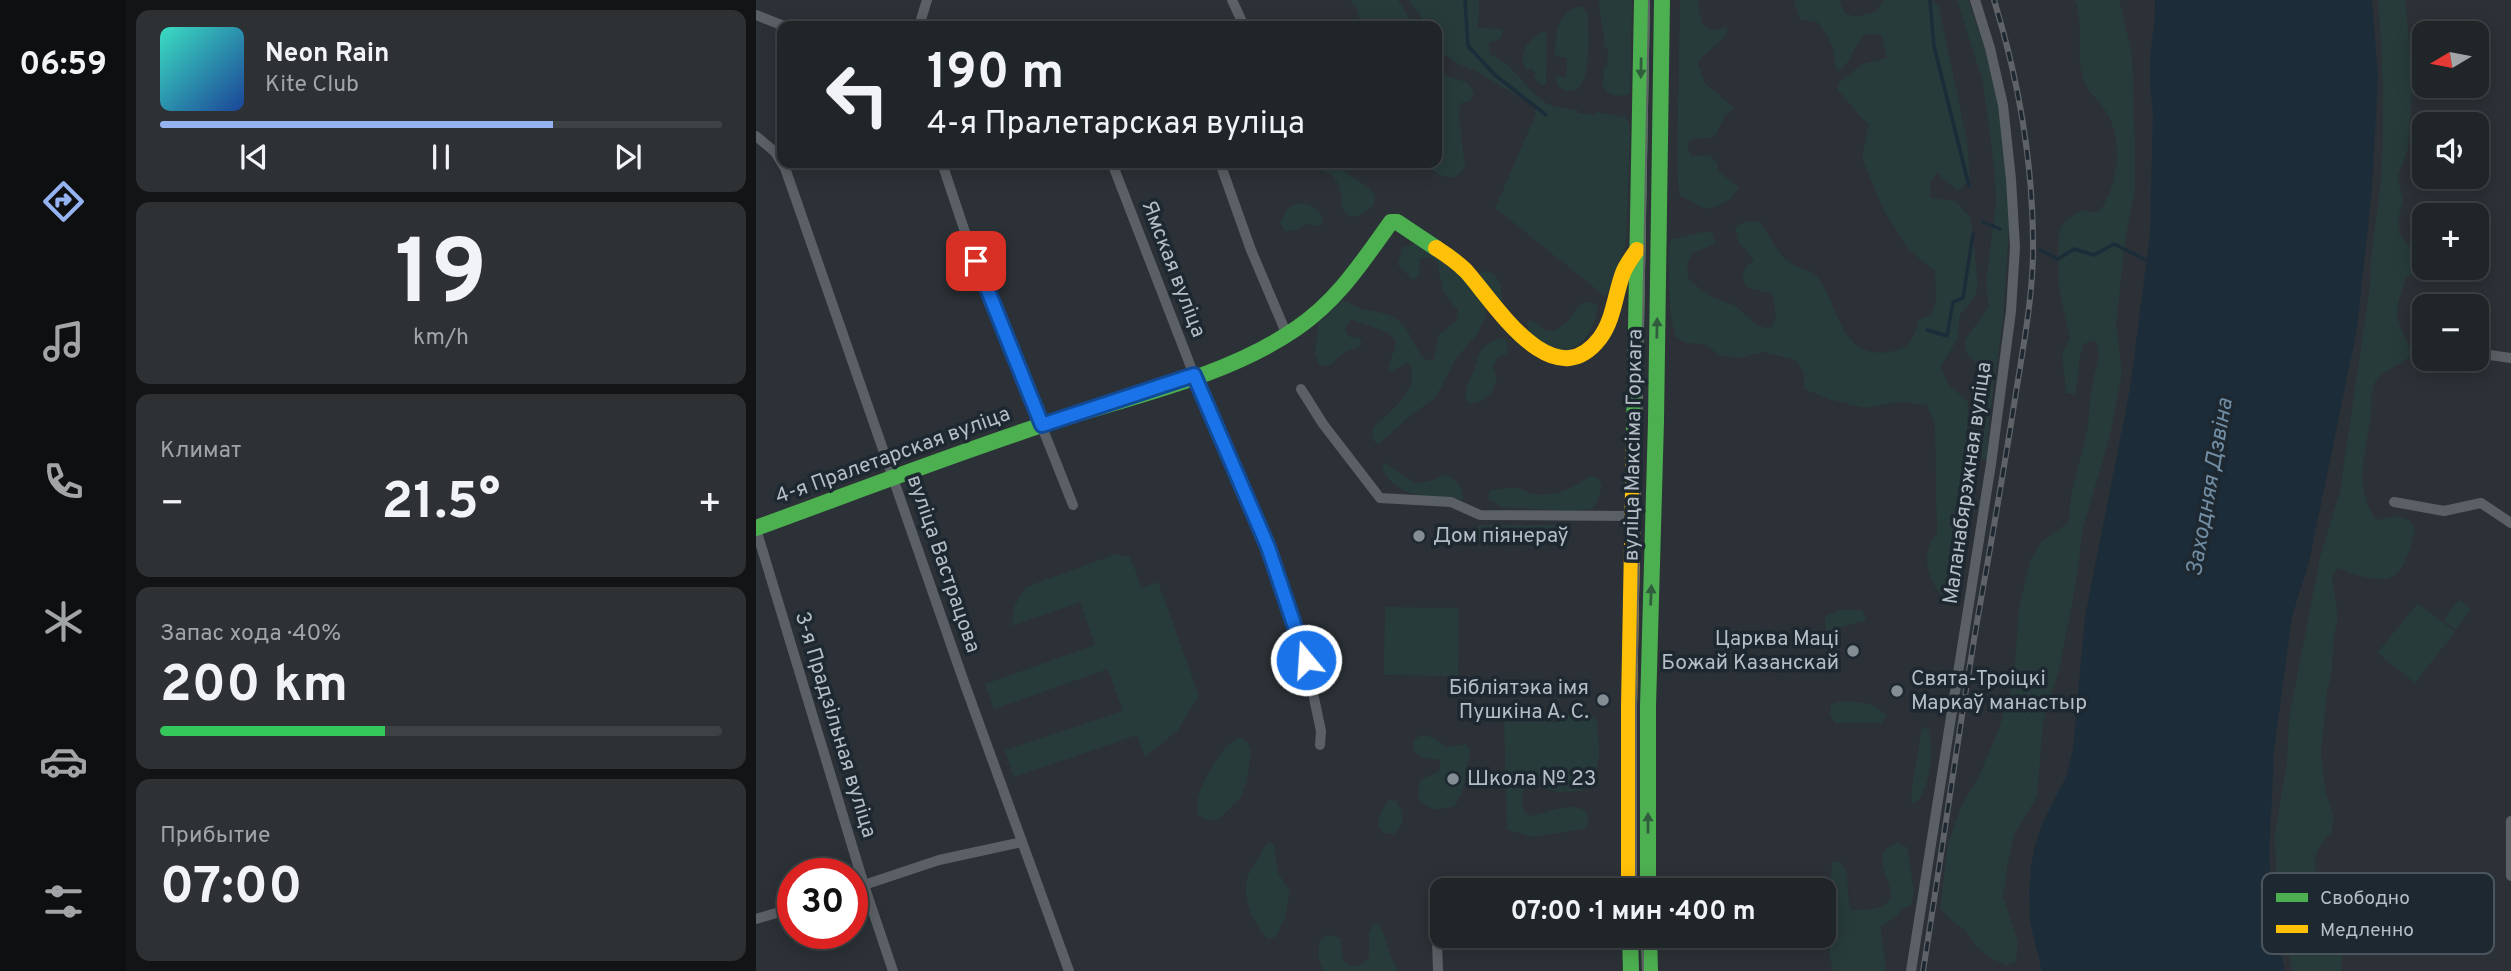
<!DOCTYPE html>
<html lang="ru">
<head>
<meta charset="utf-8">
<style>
	:root { --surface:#202528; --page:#2d3134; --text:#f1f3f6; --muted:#a2a5a8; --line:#3d4245; --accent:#95b2f1 }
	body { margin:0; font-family:Overpass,sans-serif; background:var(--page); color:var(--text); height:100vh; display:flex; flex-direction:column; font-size:26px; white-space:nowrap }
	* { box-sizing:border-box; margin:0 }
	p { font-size:23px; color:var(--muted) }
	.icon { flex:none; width:38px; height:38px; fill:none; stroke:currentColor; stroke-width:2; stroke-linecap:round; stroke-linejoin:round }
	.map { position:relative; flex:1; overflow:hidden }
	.drawer { display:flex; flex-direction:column; gap:10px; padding:10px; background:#121416; width:630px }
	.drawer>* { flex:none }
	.top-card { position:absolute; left:21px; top:21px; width:665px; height:147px; border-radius:14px; box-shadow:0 4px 18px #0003,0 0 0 2px var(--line); background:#202528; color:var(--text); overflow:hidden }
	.needle { width:46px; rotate:260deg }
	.buttons { position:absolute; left:1656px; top:21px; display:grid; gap:14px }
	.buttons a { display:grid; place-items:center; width:77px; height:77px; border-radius:14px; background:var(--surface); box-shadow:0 4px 18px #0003,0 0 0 2px var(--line); font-size:35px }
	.speed { position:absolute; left:21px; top:858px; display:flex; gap:14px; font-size:35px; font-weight:700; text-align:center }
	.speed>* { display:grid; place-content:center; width:91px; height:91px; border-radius:50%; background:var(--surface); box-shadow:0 4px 18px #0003,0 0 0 2px var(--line); line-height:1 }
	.speed .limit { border:10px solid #d22; background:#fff; color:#111 }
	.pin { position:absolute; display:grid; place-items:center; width:60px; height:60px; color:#fff; margin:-30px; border-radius:14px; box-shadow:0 4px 10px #0006 }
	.me { position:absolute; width:77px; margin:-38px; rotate:342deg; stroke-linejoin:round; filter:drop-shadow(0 0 5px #0008) }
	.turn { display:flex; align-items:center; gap:24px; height:147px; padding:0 35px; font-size:32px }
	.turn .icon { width:91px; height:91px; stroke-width:2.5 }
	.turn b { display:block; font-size:49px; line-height:60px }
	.big { font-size:52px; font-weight:700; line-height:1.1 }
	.drawer .widget { flex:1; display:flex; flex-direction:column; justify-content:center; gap:10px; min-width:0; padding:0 24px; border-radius:14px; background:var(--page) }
	.drawer .dial { align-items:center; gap:0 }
	.dial b { font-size:91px; line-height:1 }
	.song { display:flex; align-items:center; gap:21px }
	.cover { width:84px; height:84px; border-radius:10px; background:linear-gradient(135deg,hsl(170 70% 55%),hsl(220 70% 35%)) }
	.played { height:7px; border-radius:4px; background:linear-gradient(90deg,var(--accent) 70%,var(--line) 70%) }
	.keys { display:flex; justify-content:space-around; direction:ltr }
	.heat { display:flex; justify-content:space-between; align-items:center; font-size:38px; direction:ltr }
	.charge { height:10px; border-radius:5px; background:linear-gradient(90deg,#34c759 40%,var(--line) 0) }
	.trip { position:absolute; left:674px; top:878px; width:406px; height:70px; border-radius:14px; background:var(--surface); box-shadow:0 4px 18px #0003,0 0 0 2px var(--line); font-weight:700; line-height:70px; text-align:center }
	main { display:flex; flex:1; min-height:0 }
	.dock { display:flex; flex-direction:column; width:126px; justify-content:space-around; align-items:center; background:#0d0f10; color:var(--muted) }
	.dock .icon { width:49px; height:49px }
	.dock .selected { color:var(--accent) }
	.dock b { font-size:32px; color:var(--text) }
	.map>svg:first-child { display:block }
	.green { fill:#283b3b }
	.water { fill:#1c2c39 }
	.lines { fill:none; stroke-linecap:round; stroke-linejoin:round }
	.stream { stroke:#1c2c39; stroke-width:3.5 }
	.street { stroke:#5a6065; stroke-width:10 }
	.fast { stroke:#4caf50; stroke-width:16 }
	.slow { stroke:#ffc107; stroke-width:16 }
	.tram { stroke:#5f6368; stroke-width:2 }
	.rail-casing { stroke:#5f6368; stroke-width:6 }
	.rail { stroke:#1e2831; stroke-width:3.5; stroke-dasharray:10; stroke-linecap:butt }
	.oneway { fill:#305e3d }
	.route-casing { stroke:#114b97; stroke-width:18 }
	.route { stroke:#1a73e8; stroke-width:12 }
	.poi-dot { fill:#858d94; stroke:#1e2831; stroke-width:2.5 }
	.labels { text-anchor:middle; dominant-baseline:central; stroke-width:7; stroke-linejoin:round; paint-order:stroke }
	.street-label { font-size:21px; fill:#b5bec7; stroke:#1e2831 }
	.poi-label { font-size:21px; fill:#b5bec7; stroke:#1e2831; text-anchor:start }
	.water-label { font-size:23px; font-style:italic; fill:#718da3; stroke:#1e2831 }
	.key { fill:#1e2831; stroke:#4b555e; stroke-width:2 }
	.key-label { font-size:19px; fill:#b5bec7 }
</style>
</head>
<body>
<main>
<nav class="dock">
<b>06:59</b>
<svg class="icon selected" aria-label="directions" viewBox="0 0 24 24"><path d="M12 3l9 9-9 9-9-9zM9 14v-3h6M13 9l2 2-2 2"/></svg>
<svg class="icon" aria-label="music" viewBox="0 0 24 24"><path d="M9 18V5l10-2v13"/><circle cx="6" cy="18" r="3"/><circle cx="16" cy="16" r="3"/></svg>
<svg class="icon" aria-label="phone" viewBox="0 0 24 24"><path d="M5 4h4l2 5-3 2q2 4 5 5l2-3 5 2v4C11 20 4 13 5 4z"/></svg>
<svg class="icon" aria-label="climate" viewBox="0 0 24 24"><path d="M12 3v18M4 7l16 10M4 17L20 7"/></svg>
<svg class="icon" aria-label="car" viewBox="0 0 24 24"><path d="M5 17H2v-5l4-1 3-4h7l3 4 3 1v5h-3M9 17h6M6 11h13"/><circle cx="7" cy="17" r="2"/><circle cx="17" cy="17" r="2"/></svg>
<svg class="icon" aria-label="filters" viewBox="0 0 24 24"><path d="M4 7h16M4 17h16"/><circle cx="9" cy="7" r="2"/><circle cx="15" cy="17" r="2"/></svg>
</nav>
<section class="drawer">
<div class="widget">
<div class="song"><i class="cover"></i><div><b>Neon Rain</b><p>Kite Club</p></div></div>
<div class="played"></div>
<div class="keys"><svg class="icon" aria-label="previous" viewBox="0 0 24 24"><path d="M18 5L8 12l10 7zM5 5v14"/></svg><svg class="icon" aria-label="pause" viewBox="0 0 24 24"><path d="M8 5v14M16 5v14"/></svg><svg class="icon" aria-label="next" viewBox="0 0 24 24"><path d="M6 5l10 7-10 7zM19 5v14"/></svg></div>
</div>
<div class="widget dial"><b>19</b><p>km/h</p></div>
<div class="widget"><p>Климат</p>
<div class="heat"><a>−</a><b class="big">21.5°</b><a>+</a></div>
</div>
<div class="widget"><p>Запас хода · 40%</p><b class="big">200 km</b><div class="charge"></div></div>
<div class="widget"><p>Прибытие</p><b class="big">07:00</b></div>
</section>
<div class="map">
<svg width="1755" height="971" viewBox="0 0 1755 971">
	<rect width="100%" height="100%" fill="#2b3136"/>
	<!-- green -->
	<path class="green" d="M 594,0 L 642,0 L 658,26 L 604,26 L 601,8 Z
		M 652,0 L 723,0 L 722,28 L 747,29 L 745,38 L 733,43 L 733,54 C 758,62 770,93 794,105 C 801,109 813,108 822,110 L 822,113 L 840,115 L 840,112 L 871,118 L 874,128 L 870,246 L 850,297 L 739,208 L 780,114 L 778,106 L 722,72 L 703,64 L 686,54 L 681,47 L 681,26 L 668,26 L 668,20 Z
		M 843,0 L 876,0 L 874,93 C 865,98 853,96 847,87 L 848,67 L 851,66 L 852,48 L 848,47 C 849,32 843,17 843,0 Z
		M 924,0 L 943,0 L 942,5 L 947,26 L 958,30 L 971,26 L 971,35 L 941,62 L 949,83 L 979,109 L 969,115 L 959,137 L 934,140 L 931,147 L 936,156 L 953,155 L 960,161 L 963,172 L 983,187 C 976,202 964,206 949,209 L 923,195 L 921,163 Z
		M 1041,0 L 1083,0 L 1088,13 L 1101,17 L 1121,11 L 1127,0 L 1177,0 L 1183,8 L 1211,141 L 1214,181 L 1201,191 L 1181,173 L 1174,183 L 1174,198 L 1199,201 L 1215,218 L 1222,287 L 1219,296 L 1204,315 L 1201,340 L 1185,366 L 1191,383 L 1212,402 L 1209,523 L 1197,591 L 1185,595 C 1171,578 1164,551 1181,534 L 1179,425 L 1171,405 L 1143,402 L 1108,408 L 1073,399 L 1048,389 L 1048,373 L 1040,360 L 1007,352 L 984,358 L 964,355 L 948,344 L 930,343 L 920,337 C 913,315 913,297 913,274 C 913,261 911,252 915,239 C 930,238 943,229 957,233 L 959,244 L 936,253 L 931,265 L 933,280 L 954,296 L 980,306 L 1002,326 L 1015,329 L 1020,316 L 1016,294 L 990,287 L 986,276 L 990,267 L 998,260 L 982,241 L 979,227 L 990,221 L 1005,222 C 1012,235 1021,253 1033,262 C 1041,269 1055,269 1061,277 C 1084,306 1083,359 1133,352 C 1155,348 1157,340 1163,320 L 1175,314 L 1180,301 L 1179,271 L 1153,250 L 1127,209 L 1106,158 L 1113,124 C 1099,114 1095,102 1082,91 L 1082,83 L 1107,64 L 1131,58 L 1125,34 L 1109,35 C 1097,47 1096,60 1083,72 C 1076,63 1080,55 1076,45 C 1072,36 1066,28 1060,21 L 1044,20 L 1038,2 Z
		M 1201,0 L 1212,0 L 1228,46 L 1242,98 L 1254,209 L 1247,321 L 1233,420 L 1231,460 L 1227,460 L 1225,449 L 1233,392 L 1230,374 L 1210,352 L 1209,340 L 1233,306 L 1230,282 L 1240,204 L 1239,174 L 1227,82 Z
		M 1319,0 L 1363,0 L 1376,54 L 1379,153 L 1379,191 L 1370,235 L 1360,323 L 1366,373 L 1354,435 L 1327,528 L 1320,583 L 1303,670 L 1287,723 L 1281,796 L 1258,835 L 1252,863 L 1247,896 L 1262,942 L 1260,962 L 1250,965 L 1234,958 L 1219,945 L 1209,930 L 1194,919 L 1184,908 L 1192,845 L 1205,807 L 1224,774 L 1244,726 L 1254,692 L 1259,664 L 1263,607 L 1274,561 L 1286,541 L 1313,522 C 1313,490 1325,461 1331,431 C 1334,415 1333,398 1337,382 C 1340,365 1347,357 1339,340 L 1327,344 C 1322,360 1323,377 1319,394 L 1310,393 L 1306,353 L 1314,338 L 1303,289 L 1302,251 L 1304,228 L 1311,219 L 1324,211 L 1343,212 C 1363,186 1368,139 1349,110 C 1341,97 1329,91 1326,75 C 1320,50 1328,23 1319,0 Z
		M 1622,0 L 1649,0 L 1657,79 L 1652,149 L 1642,175 L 1647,201 L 1642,219 L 1644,235 L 1658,252 L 1663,265 L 1661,272 L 1650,277 C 1646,290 1640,304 1642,318 C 1643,331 1653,338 1654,356 C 1643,366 1627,370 1619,382 C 1614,390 1616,405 1615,414 C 1610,451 1597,487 1620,520 L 1641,516 L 1654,520 L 1659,530 C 1645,587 1633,587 1581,568 L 1576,579 L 1582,617 L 1577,641 L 1576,672 L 1571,691 L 1565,752 L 1569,790 L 1577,814 L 1576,832 C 1555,853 1555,864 1568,891 L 1577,892 C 1595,912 1584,947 1586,971 L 1537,971 L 1527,932 L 1520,874 L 1519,834 L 1531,761 L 1533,719 L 1564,557 L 1584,491 L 1614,286 C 1614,250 1622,215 1625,179 C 1629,119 1627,60 1622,0 Z
		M 821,7 L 827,7 L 832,15 C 832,32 839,110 803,87 L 799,77 L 810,77 L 811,58 L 799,56 C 800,37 799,15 821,7 Z
		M 788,31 L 791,34 L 790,84 L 787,86 L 777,77 L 780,73 L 775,68 L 771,71 C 760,53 772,40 788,31 Z
		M 681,69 L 686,74 L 712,83 L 718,94 L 714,101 L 705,103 C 699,114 709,153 709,168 L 699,178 L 685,176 L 668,163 L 681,163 Z
		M 548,163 L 576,163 L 613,188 L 619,196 L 618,205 L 605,215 L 595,217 L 587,211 C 585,199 586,181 574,174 C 565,169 557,170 548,163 Z
		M 542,203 C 554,204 562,206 567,218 L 565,225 L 560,226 L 551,224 L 539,230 L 529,231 L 524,223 L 532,208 Z
		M 662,242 L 706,276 L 729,302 L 730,316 L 721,334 L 700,359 L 679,398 L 655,415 L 623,444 L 616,440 L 617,428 C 632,412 668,388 652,363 L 635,371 L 632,368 C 634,358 639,352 640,342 L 636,336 L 628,331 L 596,320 L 592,323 L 589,330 L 593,337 L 603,338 L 606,343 L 604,347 L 589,352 L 573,366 L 563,365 L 559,353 L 562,324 L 586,301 C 594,302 599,307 607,309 C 621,313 636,312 647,325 C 657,336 658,351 671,361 L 678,359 L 683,335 L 700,321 L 702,310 L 688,293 L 681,262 L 672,257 L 664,258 L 663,276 L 657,280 L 642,265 L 646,248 Z
		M 726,271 C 744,271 747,289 745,303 L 723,274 Z
		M 834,302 L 841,305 C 844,324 823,354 801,351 C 790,349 781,340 773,333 L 771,322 L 774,320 C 781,322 782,326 788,329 C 804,338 816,313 826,303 Z
		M 742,339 L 749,339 L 752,346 L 750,354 L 741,358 L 737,366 L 741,379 L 736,393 L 725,401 L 715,404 L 710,400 C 708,386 714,381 719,368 C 721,363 721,357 724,352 C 728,345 735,342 742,339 Z
		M 628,463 L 631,464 L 660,484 L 677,480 L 689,474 C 700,480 707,485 707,499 L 699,501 C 670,497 641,497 626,469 Z
		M 834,476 L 842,478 L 846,486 L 841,502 L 835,509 L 812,511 L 745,507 L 732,499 L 734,491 C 742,488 753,488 762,488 C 767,489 771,493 777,494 C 799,497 816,489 834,476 Z
		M 723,525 L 806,525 L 810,534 L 807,540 L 722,540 L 720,532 Z
		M 360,554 L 374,557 L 386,588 L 402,582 L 443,696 L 421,731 L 389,757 L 381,735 L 258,777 L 249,750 L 367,711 L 352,669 L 238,709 L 229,684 L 339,645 L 324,602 L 256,626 L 258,607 L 270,587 Z
		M 1703,600 L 1715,609 L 1699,630 L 1687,620 Z
		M 1662,603 L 1699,632 L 1659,683 L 1621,653 Z
		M 629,607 L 703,608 L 702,676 L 628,675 Z
		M 1084,610 L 1106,610 L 1111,620 L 1070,631 L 1069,616 Z
		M 1091,701 L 1115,704 L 1131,715 L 1125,723 L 1079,723 L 1074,714 L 1075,705 L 1080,702 Z
		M 759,709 L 768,711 L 772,722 L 778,721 L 783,714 L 790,716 L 797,723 L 807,720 L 815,712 L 828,711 L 841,720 L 843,755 L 838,781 L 826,791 L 802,792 L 790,789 L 783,781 L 774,779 C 765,789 765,799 768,812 L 776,816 C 795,812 812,801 830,811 L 833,822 L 829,829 L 775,837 L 751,829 L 748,716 Z
		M 1169,727 L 1173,729 C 1178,751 1175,785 1160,803 L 1155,802 C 1156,779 1163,753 1165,730 Z
		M 667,735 L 678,738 L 690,747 L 709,744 L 715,750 L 706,793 L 699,806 C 683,811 672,811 662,797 L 664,780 L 684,771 L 684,760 L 664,757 L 657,749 L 658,739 Z
		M 483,738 L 492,742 L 495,752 L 491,780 L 485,798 L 463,819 L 450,820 L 441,814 C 442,808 441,802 442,797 C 446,781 468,742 483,738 Z
		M 633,800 L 640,801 L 646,811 L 646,824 L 638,834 L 627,833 L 622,824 L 625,812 Z
		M 513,842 L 518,845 L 522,873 L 534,891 L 529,917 L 520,937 L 512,939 C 496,924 483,891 494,871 C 500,861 505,857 508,846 Z
		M 1141,843 L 1151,847 L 1158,891 L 1155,905 L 1144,910 L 1139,918 L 1125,926 C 1124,942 1131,956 1129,971 L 1077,971 L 1073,954 L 1077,935 L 1075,916 L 1079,904 L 1074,886 L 1076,863 L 1084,861 C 1095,873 1089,895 1096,910 C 1167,911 1116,872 1128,852 C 1131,847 1136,845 1141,843 Z
		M 622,923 C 632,937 631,955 643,971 L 567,971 L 562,956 L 563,942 L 571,935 L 584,938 L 587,960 L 594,966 L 604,966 L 613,958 L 613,934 L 617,924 Z"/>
	<!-- water -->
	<path class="water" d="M 1399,0 L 1616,0 L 1622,77 L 1616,188 L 1601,329 L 1553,562 L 1536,616 L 1518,751 L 1513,858 L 1520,934 L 1529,971 L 1286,971 L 1274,922 L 1273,889 L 1275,868 L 1279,845 L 1287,822 L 1310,777 L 1317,749 L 1329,617 L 1374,389 L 1394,234 L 1397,113 L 1394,84 L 1394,58 L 1399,15 Z"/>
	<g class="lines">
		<!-- stream -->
		<path class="stream" d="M 709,0 L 712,46 L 739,75 L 790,115
			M 1174,0 L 1178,46 L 1213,186
			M 1227,222 L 1244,229
			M 1284,250 L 1302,259 L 1318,249 L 1338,255 L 1358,244 L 1394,262
			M 1171,330 L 1191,336 L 1197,302 L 1207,298 L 1217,234"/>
		<!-- street -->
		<path class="street" d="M 476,0 L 488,26
			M 0,15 L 28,26
			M 163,26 L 171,0
			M 0,136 L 19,152 L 29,168 L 208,682 L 313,971
			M 186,163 L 211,238 L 317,505
			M 356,163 L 438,375 L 517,562 L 550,660 L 565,731 L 564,745
			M 464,163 L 495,250 L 531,335
			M 1727,354 L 1755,358
			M 545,389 L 567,424 L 624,498 L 695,502 L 724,515 L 877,516
			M 1638,502 L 1688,511 L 1725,503 L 1755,523
			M 0,529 L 108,885 L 137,971
			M 1755,821 L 1755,876
			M 96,889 L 183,860 L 266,842
			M 0,919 L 37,908
			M 682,971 L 680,912 L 686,912
			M 1155,971 L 1235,464 L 1255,311 L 1259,247 L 1255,179 L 1247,105 L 1234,48 L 1219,0"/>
		<!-- fast -->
		<path class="fast" d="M 878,437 L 886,0
			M 0,528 C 96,493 192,456 289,424 C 371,397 469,378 541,328 C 582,300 606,262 635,222 L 641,222 L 680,248
			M 892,891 L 892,706 L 900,421 L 906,0
			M 874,936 L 875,971
			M 893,936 L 894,971"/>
		<!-- slow -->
		<path class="slow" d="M 680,248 C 691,255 701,262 710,271 C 738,302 797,400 844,338 C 858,319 859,294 867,273 C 870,265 876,257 881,250
			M 873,891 L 873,706 L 878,437"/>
		<!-- tram -->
		<path class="tram" d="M 880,891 L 880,706 L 893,0
			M 887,936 L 887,971"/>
		<!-- rail casing -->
		<g class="rail-casing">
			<path id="rail" d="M 1167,971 C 1186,853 1202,734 1222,616 C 1236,539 1249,463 1261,386 C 1268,343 1276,299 1277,255 C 1278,170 1263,81 1238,0"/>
		</g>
		<!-- rail -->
		<use href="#rail" class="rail"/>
	</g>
	<!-- one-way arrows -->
	<defs><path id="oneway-solid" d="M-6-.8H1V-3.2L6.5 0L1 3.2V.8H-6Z" transform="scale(1.75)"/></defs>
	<g class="oneway">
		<use href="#oneway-solid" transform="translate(885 68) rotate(91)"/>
		<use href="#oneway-solid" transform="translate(901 328) rotate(-89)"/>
		<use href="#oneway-solid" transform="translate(895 595) rotate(-88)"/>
		<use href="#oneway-solid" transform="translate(892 823) rotate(-90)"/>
	</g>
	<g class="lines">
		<!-- route casing -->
		<g class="route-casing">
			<path id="route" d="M 220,261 L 286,425 L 438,375 L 512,547 L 550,660"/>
		</g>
		<!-- route -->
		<use href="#route" class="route"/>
	</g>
	<!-- markers -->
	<g class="poi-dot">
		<circle cx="663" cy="536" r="7"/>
		<circle cx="1097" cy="651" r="7"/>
		<circle cx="1141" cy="691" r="7"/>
		<circle cx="847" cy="700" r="7"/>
		<circle cx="697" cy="779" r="7"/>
	</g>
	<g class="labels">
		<!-- street labels -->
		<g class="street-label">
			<text transform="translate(417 269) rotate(69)">Ямская вуліца</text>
			<text transform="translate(878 445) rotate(-89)">вуліца Максіма Горкага</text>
			<text transform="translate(137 456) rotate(-20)">4-я Пралетарская вуліца</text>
			<text transform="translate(1212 483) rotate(-82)">Маланабярэжная вуліца</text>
			<text transform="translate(187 564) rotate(71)">вуліца Вастрацова</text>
			<text transform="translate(79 725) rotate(73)">3-я Прадзільная вуліца</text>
		</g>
		<!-- poi labels -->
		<g class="poi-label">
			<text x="677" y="536">Дом піянераў</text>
			<text x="1083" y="639" text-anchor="end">Царква Маці<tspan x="1083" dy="24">Божай Казанскай</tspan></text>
			<text x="1155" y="679">Свята-Троіцкі<tspan x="1155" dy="24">Маркаў манастыр</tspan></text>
			<text x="833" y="688" text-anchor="end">Бібліятэка імя<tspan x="833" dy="24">Пушкіна А. С.</tspan></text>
			<text x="711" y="779">Школа № 23</text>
		</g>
		<!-- water labels -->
		<g class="water-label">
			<text transform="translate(1455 487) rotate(-80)">Заходняя Дзвіна</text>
		</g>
	</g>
	<!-- legend -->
	<rect x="1506" y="873" width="232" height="81" rx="10" class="key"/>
	<rect x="1520" y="893" width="32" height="9" fill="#4caf50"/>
	<rect x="1520" y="925" width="32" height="8" fill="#ffc107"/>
	<g class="key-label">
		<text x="1564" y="904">Свободно</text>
		<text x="1564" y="936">Медленно</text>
	</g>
</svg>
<div class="buttons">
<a><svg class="needle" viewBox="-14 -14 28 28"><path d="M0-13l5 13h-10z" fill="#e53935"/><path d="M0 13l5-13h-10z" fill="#a2a5a8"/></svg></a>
<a><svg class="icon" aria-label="sound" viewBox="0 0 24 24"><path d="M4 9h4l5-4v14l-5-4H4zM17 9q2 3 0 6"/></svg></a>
<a>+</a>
<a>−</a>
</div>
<div class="speed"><div class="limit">30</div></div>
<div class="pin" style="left:220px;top:261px;background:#d93025"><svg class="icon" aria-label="arrive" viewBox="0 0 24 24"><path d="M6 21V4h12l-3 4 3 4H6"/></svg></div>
<svg class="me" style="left:550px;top:660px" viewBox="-20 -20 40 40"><circle r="17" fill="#1a73e8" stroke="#fff" stroke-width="3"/><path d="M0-11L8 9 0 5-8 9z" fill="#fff"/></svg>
<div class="trip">07:00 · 1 мин · 400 m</div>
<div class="top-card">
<div class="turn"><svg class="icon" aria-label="left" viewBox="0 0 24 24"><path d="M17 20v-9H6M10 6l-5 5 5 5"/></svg><div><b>190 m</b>4-я Пралетарская вуліца</div></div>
</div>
</div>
</main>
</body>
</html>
